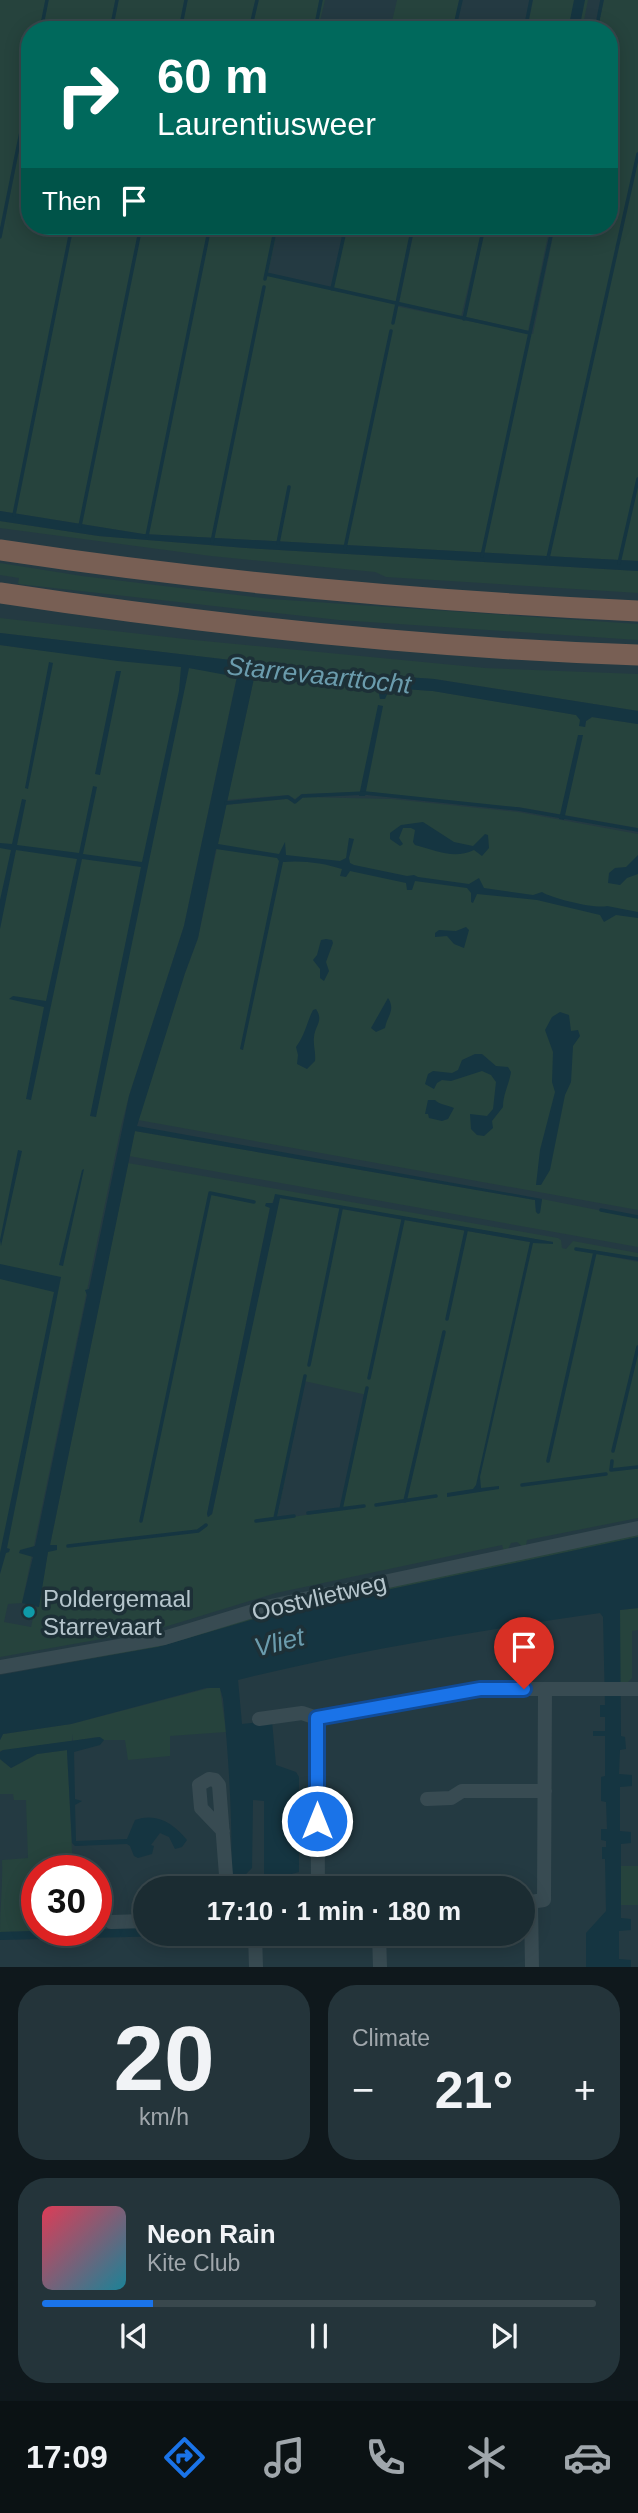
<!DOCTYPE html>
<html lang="en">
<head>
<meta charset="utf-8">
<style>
	:root { --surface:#1b2c32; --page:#24343a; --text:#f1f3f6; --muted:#a0a7ac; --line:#39484d; --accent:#1a73e8 }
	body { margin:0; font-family:Arial,sans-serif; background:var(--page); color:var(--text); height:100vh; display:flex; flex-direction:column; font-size:26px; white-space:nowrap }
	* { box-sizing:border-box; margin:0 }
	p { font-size:23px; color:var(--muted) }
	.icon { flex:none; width:38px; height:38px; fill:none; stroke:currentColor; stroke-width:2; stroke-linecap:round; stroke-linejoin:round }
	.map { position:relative; height:1967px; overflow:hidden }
	.panel { display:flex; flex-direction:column; gap:18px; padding:18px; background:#0f181c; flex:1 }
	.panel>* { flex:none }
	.guide { position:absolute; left:21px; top:21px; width:597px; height:214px; border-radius:28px; box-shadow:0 4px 18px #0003,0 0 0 2px var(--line); background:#00695c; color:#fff; overflow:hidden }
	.speed { position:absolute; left:21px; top:1855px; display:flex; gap:14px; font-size:35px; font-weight:700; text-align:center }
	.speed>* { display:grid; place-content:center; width:91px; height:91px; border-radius:50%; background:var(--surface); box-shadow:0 4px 18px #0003,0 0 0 2px var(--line); line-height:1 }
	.speed .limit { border:10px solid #d22; background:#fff; color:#111 }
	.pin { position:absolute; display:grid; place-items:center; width:60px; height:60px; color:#fff; margin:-72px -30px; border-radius:50% 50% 50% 0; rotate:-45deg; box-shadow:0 0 7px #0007 }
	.pin .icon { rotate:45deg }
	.me { position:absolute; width:77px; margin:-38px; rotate:0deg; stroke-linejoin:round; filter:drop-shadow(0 0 5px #0008) }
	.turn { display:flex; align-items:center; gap:24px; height:147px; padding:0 21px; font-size:32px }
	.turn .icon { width:91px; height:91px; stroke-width:2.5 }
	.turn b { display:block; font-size:49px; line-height:60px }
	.then { display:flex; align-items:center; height:66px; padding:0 21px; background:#0003; gap:14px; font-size:26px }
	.big { font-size:52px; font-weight:600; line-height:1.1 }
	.panel .tile { flex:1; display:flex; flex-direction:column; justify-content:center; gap:10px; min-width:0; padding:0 24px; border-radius:28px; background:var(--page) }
	.panel .dial { align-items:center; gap:0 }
	.dial b { font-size:91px; line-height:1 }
	.song { display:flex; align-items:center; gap:21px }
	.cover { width:84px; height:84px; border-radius:10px; background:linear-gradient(135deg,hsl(350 70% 55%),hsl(190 70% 35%)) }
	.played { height:7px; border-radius:4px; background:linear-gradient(90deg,var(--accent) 20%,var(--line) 20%) }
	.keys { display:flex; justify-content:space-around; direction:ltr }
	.heat { display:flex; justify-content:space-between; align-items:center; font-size:38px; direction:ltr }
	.panel .tiles { flex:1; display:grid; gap:18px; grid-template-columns:1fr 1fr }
	.tile:last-child { grid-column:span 2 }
	.trip { position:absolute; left:133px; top:1876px; width:402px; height:70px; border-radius:35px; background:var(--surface); box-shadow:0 4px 18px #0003,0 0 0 2px var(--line); font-weight:600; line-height:70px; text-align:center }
	.menu { display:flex; height:112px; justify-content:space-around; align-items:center; background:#0b1214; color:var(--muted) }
	.menu .icon { width:49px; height:49px }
	.menu .selected { color:var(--accent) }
	.menu b { font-size:32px; color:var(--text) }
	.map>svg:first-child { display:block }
	.green { fill:#26433d; fill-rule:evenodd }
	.water { fill:#153541 }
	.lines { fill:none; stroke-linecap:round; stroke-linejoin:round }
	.stream { stroke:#153541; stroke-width:3.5 }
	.minor { stroke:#384b52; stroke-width:14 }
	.highway { stroke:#785f54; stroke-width:21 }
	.route-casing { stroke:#114b97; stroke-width:18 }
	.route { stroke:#1a73e8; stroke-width:12 }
	.culture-dot { fill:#0f9aa8; stroke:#1d3037; stroke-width:2.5 }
	.labels { text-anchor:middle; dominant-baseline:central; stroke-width:7; stroke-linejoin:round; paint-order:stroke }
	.street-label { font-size:24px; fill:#b5c5cc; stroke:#1d3037 }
	.poi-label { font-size:24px; fill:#b5c5cc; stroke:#1d3037; text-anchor:start }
	.water-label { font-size:26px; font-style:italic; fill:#6b9cad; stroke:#1d3037 }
</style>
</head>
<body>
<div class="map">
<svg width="638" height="1967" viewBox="0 0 638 1967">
	<rect width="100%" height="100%" fill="#243a42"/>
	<!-- green -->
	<path class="green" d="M 0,0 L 325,0 L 318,30 L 30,30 L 30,226 L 278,226 L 268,274 L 333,288 L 347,226 L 412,226 L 395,306 L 533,334 L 555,226 L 609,226 L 609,30 L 597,30 L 604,0 L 638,0 L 638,561 L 143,534 L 0,511 Z
		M 397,0 L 459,0 L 453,30 L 390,30 Z
		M 533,0 L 588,0 L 582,30 L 527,30 Z
		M 415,226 L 483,226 L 461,317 L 399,303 Z
		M 486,226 L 550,226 L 528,331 L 465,317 Z
		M 0,521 L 99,536 L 246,548 L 638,571 L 638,593 L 386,577 L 375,572 L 211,556 L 0,528 Z
		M 0,563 L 82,576 L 271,599 L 638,624 L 638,640 L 339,620 L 18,584 L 19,578 L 0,575 Z
		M 0,618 L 194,640 L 485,668 L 638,674 L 638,711 L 434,679 L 334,672 L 0,633 Z
		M 0,645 C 79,656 159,661 237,676 L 184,926 L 129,1096 L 121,1127 L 22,1603 L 8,1604 L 4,1622 L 31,1627 L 35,1609 L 39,1606 L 48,1551 L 57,1545 L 50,1545 L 128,1163 L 558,1238 L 561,1240 L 562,1248 L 566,1249 L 573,1241 L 638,1253 L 638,1259 L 588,1252 L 638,1262 L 638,1518 L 527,1540 L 526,1545 L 523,1547 L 517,1542 L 511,1543 L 508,1549 L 504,1551 L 502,1545 L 276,1593 L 158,1629 L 0,1657 ZM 276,1195 L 553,1242 L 530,1242 L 279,1198 L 212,1514 L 208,1517 L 207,1514 L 270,1207 ZM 304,1381 L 367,1395 L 342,1510 L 277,1519 Z
		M 254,678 L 378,688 L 380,698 L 390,688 L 433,691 L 577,715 L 585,727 L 586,721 L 592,717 L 638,724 L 638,828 L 518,807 L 506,808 L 370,792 L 302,794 L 295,799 L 288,795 L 227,800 Z
		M 302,797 L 392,799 L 518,812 L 638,834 L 638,1210 L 138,1120 L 185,973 L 198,938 L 226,805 L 287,799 L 295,803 Z
		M 135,1131 L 535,1200 L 536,1212 L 540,1212 L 542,1199 L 638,1218 L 638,1247 L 129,1156 Z
		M 638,1533 L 638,1537 L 268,1615 L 158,1647 L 27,1669 L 26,1667 Z
		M 638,1608 L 638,1630 L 632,1631 L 632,1678 L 628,1682 L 620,1682 L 620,1610 Z
		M 217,1686 L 220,1688 L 226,1732 L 170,1736 L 170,1756 L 128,1760 L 125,1740 L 104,1740 L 97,1737 L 73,1741 L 72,1734 L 72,1741 L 0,1751 L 0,1740 L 3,1734 L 71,1724 Z
		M 67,1750 L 73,1871 L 37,1871 L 37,1930 L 74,1930 L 0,1932 C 0,1907 3,1884 2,1860 L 28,1858 L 26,1800 L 14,1800 L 13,1794 L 0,1794 L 0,1759 L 11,1768 L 37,1754 Z
		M 621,1866 L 638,1866 L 638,1905 L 621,1905 Z"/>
	<!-- water -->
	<path class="water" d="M 574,0 L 585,0 L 579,30 L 568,30 Z
		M 0,511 L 143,534 L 638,561 L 638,571 L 246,548 L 99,536 L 0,521 Z
		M 0,633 L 334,672 L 434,679 L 638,711 L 638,724 L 592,717 L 586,721 L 585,727 L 579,726 L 580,720 L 576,715 L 433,691 L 390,688 L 385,699 L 380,699 L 378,688 L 254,678 L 218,844 L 279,854 L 285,842 L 286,855 L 340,861 L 346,858 L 349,838 L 354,839 L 349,858 L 350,863 L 354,865 L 407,876 L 414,875 L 418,877 L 469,884 L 479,878 L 484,888 L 533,895 L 542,892 C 553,899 596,909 607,906 L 638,912 L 638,918 L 616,915 L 604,922 L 600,915 L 537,900 L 477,894 L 473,903 L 471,902 L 471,893 L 467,888 L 415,881 L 412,890 L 407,890 L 406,883 L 350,871 L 346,877 L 340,876 L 342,869 C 324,863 302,860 283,862 L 243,1050 L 240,1049 L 279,861 L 277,858 L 216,849 L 198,938 L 185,973 L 137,1126 L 542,1199 L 540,1213 L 538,1214 L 536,1212 L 535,1200 L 135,1131 L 50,1545 L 57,1545 L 57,1550 L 48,1552 L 39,1607 L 22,1603 L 33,1557 L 19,1553 L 20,1550 L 35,1546 L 87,1295 L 85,1290 L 89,1289 L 129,1096 L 184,926 L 237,677 L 189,668 L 96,1117 L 90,1116 L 141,867 L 82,859 L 31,1100 L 26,1099 L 44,1007 L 9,999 L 13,996 L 46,1001 L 77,859 L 16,850 L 0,929 L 0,900 L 11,850 L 0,848 L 0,843 L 12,844 L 22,799 L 26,800 L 17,845 L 79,853 L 93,786 L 97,787 L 83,854 L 142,862 L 179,691 L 181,667 L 118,661 L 0,645 Z
		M 49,662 L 53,663 L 28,789 L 25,788 Z
		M 116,671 L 121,671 L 100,775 L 95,774 Z
		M 378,705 L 383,706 L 365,796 L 359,796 Z
		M 578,735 L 583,735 L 564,820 L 559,819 Z
		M 423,822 L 454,842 L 473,846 L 485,834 L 488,835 L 489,848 L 482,856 L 474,850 C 453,860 436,850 415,845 L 413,842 L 415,830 L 411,828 L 403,828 L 399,838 L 403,844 L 400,846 L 390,839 L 390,833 L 401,825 Z
		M 638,855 L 638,874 L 627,878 L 620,885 L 608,883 L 609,873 L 615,868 L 626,867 Z
		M 466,927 L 469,930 L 464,948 L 454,944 L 447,936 L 435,937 L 435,933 L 439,930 L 456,931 Z
		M 326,939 L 332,940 L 333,943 L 326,962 L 329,971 L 324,981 L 320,978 L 320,969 L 313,960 L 317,955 L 321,940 Z
		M 388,998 C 396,1010 387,1016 385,1028 L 376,1032 L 371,1028 Z
		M 316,1009 C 324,1021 315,1025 314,1037 C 313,1046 316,1052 315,1061 L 307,1069 L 297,1064 L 298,1055 L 296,1047 C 306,1033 306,1024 313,1010 Z
		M 560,1012 L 569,1015 L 571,1031 L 578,1030 L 580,1036 L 573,1046 L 571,1082 L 565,1095 L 550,1170 L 541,1185 L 536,1185 L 540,1150 L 555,1092 L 552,1082 L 553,1052 L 545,1030 L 552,1017 Z
		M 475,1054 L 482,1054 L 496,1066 L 508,1067 L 511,1072 C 509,1085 503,1094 503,1107 L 492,1121 L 493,1128 L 484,1136 L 477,1135 L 471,1129 L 470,1114 L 487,1116 L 493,1109 L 496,1082 L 491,1075 L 482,1071 L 451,1081 L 442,1080 L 437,1083 L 434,1089 L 425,1084 L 428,1074 L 433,1071 L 452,1073 L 458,1070 L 462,1060 Z
		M 428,1100 L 435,1100 C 440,1105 448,1105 454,1108 L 448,1119 L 442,1121 L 429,1118 L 428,1114 L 425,1114 Z
		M 18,1150 L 22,1151 L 1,1246 L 0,1240 Z
		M 84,1169 L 63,1266 L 59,1265 L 82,1170 Z
		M 275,1194 L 553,1242 L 553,1244 L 533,1243 L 480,1477 L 481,1488 L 499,1486 L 499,1489 L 447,1497 L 447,1493 L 473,1489 L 476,1485 L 530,1242 L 280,1198 L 212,1514 L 208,1517 L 207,1514 L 270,1208 L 265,1206 L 266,1203 L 273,1203 Z
		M 0,1264 L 61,1277 L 7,1548 L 10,1549 L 9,1552 L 6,1553 L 0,1574 L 0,1553 L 54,1292 L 0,1279 Z
		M 638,1537 L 638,1608 L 620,1610 L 621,1736 L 625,1737 L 626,1749 L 620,1750 L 619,1774 L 632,1775 L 632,1786 L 620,1787 L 620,1831 L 631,1832 L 631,1843 L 621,1844 L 621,1918 L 631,1919 L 631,1930 L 619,1931 L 619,1959 L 631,1960 L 631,1967 L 586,1967 L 586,1933 L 606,1911 L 605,1859 L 602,1859 L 602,1847 L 606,1847 L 606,1841 L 601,1840 L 601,1829 L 607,1829 L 606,1802 L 601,1801 L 601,1777 L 605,1776 L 605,1736 L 593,1736 L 593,1731 L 605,1731 L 605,1717 L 600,1717 L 600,1705 L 605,1705 L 603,1617 L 600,1613 C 478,1631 357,1650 238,1680 L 242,1724 L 272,1721 L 276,1765 L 296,1772 L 299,1777 L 299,1872 L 277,1878 L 264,1878 L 264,1801 L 253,1800 L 252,1868 L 246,1874 L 245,1888 L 231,1888 C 233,1825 229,1762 223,1699 L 220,1688 L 206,1688 L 71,1724 L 3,1734 L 0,1740 L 0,1675 L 158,1647 L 268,1615 Z
		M 100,1737 L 104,1740 L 100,1745 L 74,1752 L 75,1799 L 82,1801 L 75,1805 L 76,1841 L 127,1839 L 135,1820 C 157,1812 174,1824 187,1840 L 182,1847 L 175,1849 L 169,1837 L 160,1833 L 151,1845 L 154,1846 L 152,1854 L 138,1858 L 134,1856 L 130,1846 L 127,1844 L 75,1846 L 72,1843 L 67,1750 L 37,1754 L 11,1768 L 0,1759 L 0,1752 L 3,1750 Z
		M 145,1928 L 145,1934 L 227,1934 L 220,1938 L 214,1935 L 0,1940 L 0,1932 Z"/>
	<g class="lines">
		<!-- stream -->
		<path class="stream" d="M 41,30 L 47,0
			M 111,30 L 117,0
			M 180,30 L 186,0
			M 250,30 L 257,0
			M 315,30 L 321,0
			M 454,30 L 461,0
			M 525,30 L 531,0
			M 596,30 L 602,0
			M 0,237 L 30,87
			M 266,274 L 530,333
			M 265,279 L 276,226
			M 332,289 L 346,226
			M 464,319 L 484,226
			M 393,323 L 413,226
			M 14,515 L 72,226
			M 80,526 L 141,226
			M 147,536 L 210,226
			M 212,542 L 264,287
			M 278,543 L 289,487
			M 345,548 L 391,331
			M 482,556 L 553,226
			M 548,558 L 638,154
			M 619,563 L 638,479
			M 226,803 L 288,797 L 295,802 L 302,796 L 365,793 L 518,809 L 638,830
			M 601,1210 L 638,1217
			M 576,1249 L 638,1259
			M 447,1319 L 466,1231
			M 309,1365 L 341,1209
			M 369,1378 L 403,1220
			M 613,1451 L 638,1347
			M 548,1461 L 595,1252
			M 612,1461 L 611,1470 L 638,1467
			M 522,1485 L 606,1474
			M 405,1501 L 444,1332
			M 376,1505 L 436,1496
			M 341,1509 L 367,1388
			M 308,1513 L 364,1506
			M 275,1518 L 305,1376
			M 141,1521 L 210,1193 L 254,1202
			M 256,1521 L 294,1516
			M 68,1546 L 198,1531 L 206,1525"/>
		<!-- minor -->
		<path class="minor" d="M 0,1667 L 164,1638 L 266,1607 L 638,1528
			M 259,1719 L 302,1713 L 317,1718
			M 427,1799 L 451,1798 L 462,1791 L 545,1791
			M 223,1831 L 201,1808 L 199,1785 L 209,1779 L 215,1780 L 219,1785 L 227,1888
			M 318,1888 L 317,1718 L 480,1689 L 638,1689
			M 523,1903 L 544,1900 L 545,1689
			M 531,1903 L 532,1967
			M 111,1922 L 145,1921
			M 255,1934 L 256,1967
			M 379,1934 L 380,1967"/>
		<!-- highway -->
		<path class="highway" d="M 0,550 C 211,582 425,601 638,611
			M 0,593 C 211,625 424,648 638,655"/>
	</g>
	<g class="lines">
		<!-- route casing -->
		<g class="route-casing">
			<path id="route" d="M 317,1821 L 317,1718 L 480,1689 L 524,1689"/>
		</g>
		<!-- route -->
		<use href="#route" class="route"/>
	</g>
	<!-- markers -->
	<circle class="culture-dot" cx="29" cy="1612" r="7"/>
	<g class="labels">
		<!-- street labels -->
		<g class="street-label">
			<text transform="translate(319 1597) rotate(-13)">Oostvlietweg</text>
		</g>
		<!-- poi labels -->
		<g class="poi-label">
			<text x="43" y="1598">Poldergemaal<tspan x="43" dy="28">Starrevaart</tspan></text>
		</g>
		<!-- water labels -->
		<g class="water-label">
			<text transform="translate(319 675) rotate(6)">Starrevaarttocht</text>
			<text transform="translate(279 1642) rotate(-14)">Vliet</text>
		</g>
	</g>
</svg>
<div class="speed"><div class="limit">30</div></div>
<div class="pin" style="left:524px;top:1689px;background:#d93025"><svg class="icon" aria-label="arrive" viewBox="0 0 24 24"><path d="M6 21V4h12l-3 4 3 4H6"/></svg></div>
<svg class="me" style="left:317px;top:1821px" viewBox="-20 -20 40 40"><circle r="17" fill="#1a73e8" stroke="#fff" stroke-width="3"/><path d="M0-11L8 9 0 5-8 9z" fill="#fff"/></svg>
<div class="trip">17:10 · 1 min · 180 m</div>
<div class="guide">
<div class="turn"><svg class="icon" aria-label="right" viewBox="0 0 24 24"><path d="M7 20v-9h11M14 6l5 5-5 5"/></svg><div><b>60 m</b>Laurentiusweer</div></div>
<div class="then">Then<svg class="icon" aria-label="arrive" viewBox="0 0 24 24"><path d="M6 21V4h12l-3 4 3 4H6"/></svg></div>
</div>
</div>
<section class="panel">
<div class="tiles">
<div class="tile dial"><b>20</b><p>km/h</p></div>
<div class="tile"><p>Climate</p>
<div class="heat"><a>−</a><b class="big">21°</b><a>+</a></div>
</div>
<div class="tile">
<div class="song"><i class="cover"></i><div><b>Neon Rain</b><p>Kite Club</p></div></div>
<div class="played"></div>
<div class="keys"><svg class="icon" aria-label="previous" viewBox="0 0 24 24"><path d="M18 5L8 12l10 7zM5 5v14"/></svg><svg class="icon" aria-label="pause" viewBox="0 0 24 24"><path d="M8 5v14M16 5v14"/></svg><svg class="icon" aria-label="next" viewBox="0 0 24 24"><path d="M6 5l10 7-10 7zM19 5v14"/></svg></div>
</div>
</div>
</section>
<nav class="menu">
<b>17:09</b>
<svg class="icon selected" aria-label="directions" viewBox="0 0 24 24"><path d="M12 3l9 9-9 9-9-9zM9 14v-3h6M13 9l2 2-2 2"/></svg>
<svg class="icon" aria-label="music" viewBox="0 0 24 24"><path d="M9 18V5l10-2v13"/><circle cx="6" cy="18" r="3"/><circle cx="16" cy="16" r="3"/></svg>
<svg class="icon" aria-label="phone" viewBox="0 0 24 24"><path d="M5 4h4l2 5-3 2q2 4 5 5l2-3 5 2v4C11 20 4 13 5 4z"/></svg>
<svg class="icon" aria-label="climate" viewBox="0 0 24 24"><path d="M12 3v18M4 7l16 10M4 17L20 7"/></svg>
<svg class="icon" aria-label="car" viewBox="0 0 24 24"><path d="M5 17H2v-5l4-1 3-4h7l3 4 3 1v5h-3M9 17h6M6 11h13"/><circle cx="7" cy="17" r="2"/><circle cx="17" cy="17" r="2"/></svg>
</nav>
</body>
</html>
